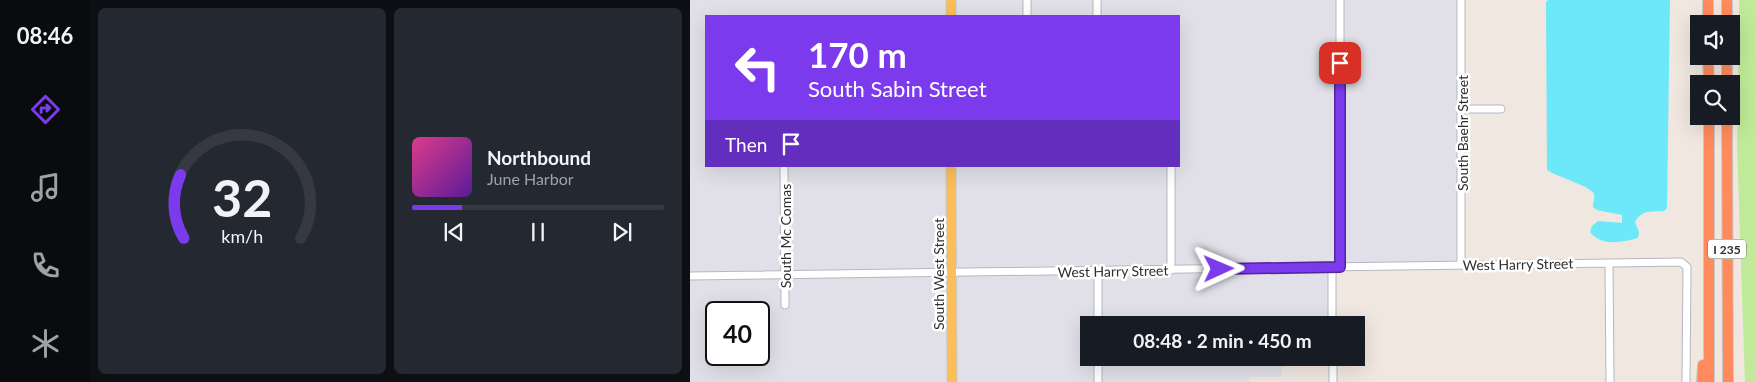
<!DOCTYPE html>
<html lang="en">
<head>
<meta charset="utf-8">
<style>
	:root { --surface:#171b24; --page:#242831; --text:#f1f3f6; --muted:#9ea1a6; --line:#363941; --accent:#7c3aed }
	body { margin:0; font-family:Lato,sans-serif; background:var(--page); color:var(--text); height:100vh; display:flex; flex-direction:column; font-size:19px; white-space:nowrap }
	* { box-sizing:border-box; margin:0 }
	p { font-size:16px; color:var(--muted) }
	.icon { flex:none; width:28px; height:28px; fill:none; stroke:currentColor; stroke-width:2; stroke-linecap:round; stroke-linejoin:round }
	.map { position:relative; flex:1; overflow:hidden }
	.side { display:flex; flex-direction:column; gap:8px; padding:8px; background:#0d0f14; width:600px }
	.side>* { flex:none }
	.top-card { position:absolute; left:15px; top:15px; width:475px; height:152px; border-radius:0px; box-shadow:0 5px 20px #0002; background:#7c3aed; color:#fff; overflow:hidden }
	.buttons { position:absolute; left:1000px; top:15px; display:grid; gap:10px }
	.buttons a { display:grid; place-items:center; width:50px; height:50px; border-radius:0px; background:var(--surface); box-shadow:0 5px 20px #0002; font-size:25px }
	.speed { position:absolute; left:15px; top:301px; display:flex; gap:10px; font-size:25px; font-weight:700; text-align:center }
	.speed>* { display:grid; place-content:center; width:65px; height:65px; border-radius:50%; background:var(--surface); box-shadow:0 5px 20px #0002; line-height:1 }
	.speed .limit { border:2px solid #111; border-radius:8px; background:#fff; color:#111 }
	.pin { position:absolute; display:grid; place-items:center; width:42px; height:42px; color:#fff; margin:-21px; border-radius:10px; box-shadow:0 2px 8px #0006 }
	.me { position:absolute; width:55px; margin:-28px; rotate:89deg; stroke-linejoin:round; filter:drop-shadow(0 0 4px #0008) }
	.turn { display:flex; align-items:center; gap:18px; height:105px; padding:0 20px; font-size:22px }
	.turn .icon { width:65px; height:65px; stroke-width:2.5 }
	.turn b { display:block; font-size:35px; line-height:42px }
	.then { display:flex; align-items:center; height:48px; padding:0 20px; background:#0003; gap:10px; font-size:19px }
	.side .card { flex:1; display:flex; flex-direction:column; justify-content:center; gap:8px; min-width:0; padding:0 18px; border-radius:8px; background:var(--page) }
	.side .dial { align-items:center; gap:0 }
	.dial svg { height:130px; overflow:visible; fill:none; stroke:var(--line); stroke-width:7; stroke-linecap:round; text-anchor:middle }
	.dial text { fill:var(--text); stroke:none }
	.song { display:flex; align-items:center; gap:15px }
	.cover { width:60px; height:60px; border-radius:8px; background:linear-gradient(135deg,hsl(330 70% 55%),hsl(270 70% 35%)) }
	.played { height:5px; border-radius:2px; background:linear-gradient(90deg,var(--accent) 20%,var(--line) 20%) }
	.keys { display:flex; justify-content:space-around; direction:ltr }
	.side .tiles { flex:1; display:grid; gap:8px; grid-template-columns:repeat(2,1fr) }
	.trip { position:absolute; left:390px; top:316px; width:285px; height:50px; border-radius:0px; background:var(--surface); box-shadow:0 5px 20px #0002; font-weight:700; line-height:50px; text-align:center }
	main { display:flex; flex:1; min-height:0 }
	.dock { display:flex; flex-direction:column; width:90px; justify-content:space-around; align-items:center; background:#090b0e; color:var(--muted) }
	.dock .icon { width:35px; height:35px }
	.dock .selected { color:var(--accent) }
	.dock b { font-size:22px; color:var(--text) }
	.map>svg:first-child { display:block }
	.industrial { fill:#e1e0e8; fill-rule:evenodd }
	.green { fill:#c0ea99 }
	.water { fill:#6ce8f8 }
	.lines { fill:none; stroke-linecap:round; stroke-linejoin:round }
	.minor-casing { stroke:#b4b8c2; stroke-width:9 }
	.major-casing { stroke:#c9c9c9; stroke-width:11 }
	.highway-casing { stroke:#c9c9c9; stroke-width:12 }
	.minor { stroke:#fff; stroke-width:7 }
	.major { stroke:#fcbe59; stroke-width:9 }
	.highway { stroke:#ff8b5c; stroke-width:10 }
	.route-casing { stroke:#51269a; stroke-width:12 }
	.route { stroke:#7c3aed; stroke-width:9 }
	.labels { text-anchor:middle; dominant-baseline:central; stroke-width:5; stroke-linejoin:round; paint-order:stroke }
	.shield { fill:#fff; stroke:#6d6d6d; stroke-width:1 }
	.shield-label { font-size:12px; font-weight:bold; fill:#2e2e2e }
	.street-label { font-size:14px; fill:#2e2e2e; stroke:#fff }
</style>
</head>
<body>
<main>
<nav class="dock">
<b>08:46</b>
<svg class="icon selected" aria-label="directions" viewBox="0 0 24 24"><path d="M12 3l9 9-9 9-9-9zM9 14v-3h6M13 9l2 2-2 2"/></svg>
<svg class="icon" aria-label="music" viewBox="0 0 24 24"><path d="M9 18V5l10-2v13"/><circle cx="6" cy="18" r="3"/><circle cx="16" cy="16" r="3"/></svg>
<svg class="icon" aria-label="phone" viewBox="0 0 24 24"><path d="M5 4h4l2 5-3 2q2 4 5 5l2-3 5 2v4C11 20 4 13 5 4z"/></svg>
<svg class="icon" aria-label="climate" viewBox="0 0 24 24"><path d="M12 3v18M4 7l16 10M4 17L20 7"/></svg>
</nav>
<section class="side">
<div class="tiles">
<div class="card dial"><svg viewBox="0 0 100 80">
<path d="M14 69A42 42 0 1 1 86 69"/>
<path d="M14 69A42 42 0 0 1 12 30" stroke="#7c3aed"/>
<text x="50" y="56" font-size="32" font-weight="700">32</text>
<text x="50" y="72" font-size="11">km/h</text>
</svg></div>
<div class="card">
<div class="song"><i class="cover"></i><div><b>Northbound</b><p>June Harbor</p></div></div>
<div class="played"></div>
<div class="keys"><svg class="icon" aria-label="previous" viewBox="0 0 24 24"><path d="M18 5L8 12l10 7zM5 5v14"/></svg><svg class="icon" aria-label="pause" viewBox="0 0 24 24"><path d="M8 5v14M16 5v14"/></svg><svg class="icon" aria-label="next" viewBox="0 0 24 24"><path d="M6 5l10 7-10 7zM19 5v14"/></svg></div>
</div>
</div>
</section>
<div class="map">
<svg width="1065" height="382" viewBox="0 0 1065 382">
	<rect width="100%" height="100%" fill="#f0e7e0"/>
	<!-- industrial -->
	<path class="industrial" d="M 0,0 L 771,0 L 771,265 L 642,267 L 642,325 L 399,325 L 399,358 L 592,358 L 592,377 L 559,377 L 559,382 L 0,382 ZM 16,16 L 489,16 L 489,166 L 16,166 ZM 26,312 L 69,312 L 69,355 L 26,355 Z"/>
	<!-- green -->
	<path class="green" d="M 1049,0 L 1065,0 L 1065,382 L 1055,382 L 1047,147 Z"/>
	<!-- water -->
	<path class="water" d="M 858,0 L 980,0 L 977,208 L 974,211 C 961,212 952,209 945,222 L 949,232 L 948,238 C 933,242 911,247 900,232 L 902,226 L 908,221 L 932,223 L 932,215 L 907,210 L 903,207 C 903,203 905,198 904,194 C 901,186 867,177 857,170 L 856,2 Z"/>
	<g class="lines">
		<!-- minor casing -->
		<g class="minor-casing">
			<path id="minor" d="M 407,0 L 407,16
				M 650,0 L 650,267
				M 771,0 L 771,265
				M 337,16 L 337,0
				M 771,109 L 811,109
				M 94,166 L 95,305
				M 481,166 L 481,270
				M 919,263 L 920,382
				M 642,267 L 642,325
				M 408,271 L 408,325
				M 0,276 L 991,262 L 997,267 L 996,382
				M 408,358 L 408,382
				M 643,358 L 643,382"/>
		</g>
		<!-- major casing -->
		<g class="major-casing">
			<path id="major" d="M 261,16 L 261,0
				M 261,166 L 262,382"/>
		</g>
		<!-- highway casing -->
		<g class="highway-casing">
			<path id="highway" d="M 1018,0 L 1018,24
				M 1037,0 L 1037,24
				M 1018,56 L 1019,84
				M 1037,56 L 1037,84
				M 1019,116 L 1019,382
				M 1037,116 L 1038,382
				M 1012,382 L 1013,365"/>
		</g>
		<!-- minor -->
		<use href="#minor" class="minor"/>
		<!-- major -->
		<use href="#major" class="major"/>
		<!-- highway -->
		<use href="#highway" class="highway"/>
	</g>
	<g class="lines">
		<!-- route casing -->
		<g class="route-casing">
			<path id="route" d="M 529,269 L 650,267 L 650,63"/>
		</g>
		<!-- route -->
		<use href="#route" class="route"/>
	</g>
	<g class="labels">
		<!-- shield labels -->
		<rect class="shield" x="1018" y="239.5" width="38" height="19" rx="4"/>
		<g class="shield-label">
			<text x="1037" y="249">I 235</text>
		</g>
		<!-- street labels -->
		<g class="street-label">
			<text transform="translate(772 133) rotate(-90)">South Baehr Street</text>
			<text transform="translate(95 236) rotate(-90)">South Mc Comas</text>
			<text transform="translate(828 264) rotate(-1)">West Harry Street</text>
			<text transform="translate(423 271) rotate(-1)">West Harry Street</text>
			<text transform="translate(248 274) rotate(-90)">South West Street</text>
		</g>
	</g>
</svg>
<div class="buttons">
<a><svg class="icon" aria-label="sound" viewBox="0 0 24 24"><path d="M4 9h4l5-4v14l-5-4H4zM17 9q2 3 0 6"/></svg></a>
<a><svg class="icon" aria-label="search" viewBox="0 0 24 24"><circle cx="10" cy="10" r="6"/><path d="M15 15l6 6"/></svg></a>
</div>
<div class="speed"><div class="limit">40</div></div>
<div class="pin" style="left:650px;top:63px;background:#d93025"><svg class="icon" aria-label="arrive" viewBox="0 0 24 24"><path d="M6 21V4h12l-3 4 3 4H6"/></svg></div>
<svg class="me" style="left:529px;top:269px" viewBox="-20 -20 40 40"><path d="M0-17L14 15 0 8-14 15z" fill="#7c3aed" stroke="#fff" stroke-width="4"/></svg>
<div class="trip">08:48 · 2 min · 450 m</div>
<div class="top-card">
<div class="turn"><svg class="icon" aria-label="left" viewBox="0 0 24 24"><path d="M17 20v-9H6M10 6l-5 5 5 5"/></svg><div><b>170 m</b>South Sabin Street</div></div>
<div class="then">Then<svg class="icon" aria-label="arrive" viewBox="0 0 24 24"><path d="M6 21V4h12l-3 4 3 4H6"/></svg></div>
</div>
</div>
</main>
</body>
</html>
